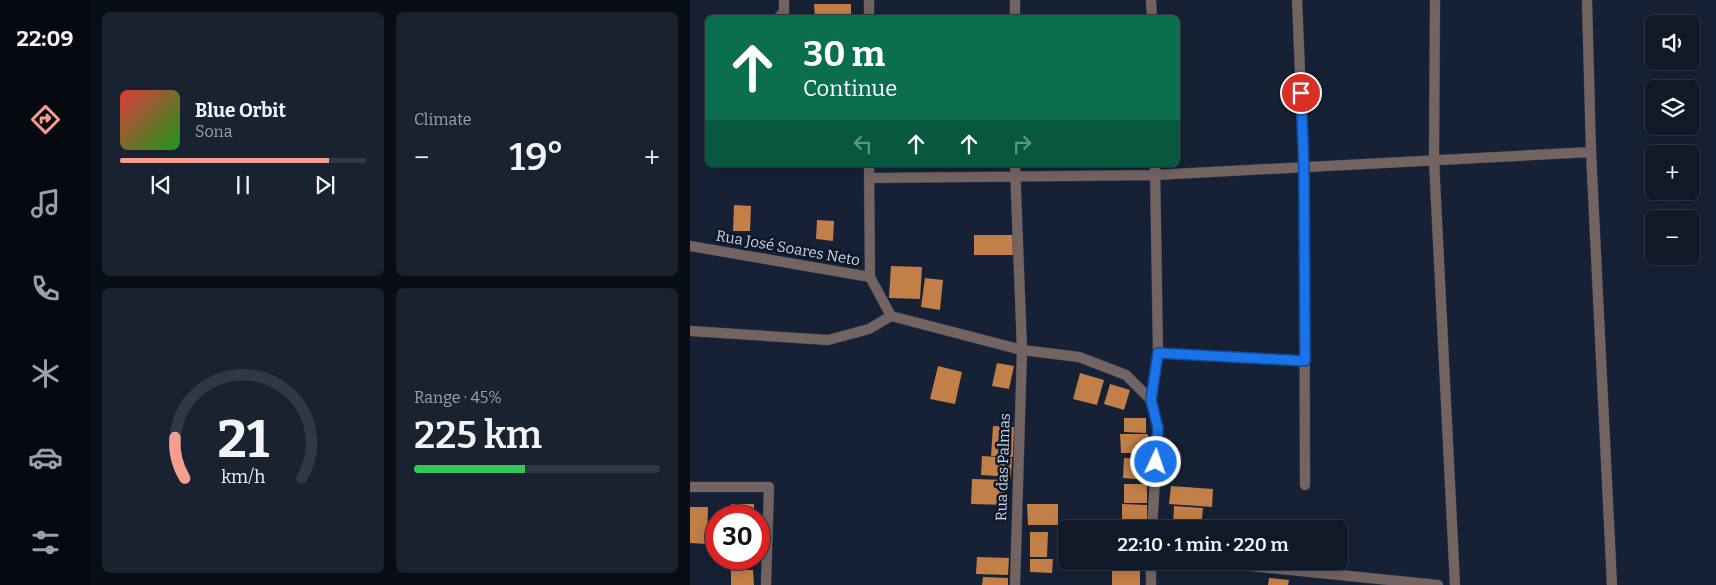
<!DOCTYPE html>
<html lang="en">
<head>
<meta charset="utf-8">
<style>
	:root { --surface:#101928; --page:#192230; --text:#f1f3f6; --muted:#9ca0a8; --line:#303845; --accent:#f59d8e }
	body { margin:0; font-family:Bitter,serif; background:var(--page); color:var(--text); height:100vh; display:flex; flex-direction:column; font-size:19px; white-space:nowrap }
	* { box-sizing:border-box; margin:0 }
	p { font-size:16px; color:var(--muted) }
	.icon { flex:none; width:28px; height:28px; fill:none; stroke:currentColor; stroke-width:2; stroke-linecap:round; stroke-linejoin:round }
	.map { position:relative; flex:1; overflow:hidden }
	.sheet { display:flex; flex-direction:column; gap:12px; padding:12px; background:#090e16; width:600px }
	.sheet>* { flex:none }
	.top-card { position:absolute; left:15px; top:15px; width:475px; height:152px; border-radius:8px; box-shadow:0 2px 12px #0003,0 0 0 1px var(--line); background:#0b6e4f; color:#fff; overflow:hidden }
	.buttons { position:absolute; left:955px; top:15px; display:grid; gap:10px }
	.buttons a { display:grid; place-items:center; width:55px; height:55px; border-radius:8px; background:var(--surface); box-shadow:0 2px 12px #0003,0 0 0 1px var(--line); font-size:25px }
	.speed { position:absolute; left:15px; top:505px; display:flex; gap:10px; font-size:25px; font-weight:700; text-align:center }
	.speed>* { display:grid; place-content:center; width:65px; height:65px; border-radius:50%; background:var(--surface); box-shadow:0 2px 12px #0003,0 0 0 1px var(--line); line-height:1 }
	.speed .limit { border:8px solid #d22; background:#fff; color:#111 }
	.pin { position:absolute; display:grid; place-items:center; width:42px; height:42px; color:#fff; margin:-21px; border:2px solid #fff; border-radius:50%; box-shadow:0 1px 5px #0007 }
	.me { position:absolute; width:55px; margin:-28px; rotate:3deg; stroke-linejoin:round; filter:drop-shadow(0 0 4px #0008) }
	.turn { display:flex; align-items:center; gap:18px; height:105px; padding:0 15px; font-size:22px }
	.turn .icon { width:65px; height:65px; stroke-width:2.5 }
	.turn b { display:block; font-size:35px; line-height:42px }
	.lanes { display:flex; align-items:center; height:48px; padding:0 15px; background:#0003; justify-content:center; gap:25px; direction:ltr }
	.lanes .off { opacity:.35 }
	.big { font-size:38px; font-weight:600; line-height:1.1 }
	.sheet .widget { flex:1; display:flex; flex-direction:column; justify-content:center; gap:8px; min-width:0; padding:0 18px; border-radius:8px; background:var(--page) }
	.sheet .dial { align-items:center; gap:0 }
	.dial svg { height:130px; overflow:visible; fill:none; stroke:var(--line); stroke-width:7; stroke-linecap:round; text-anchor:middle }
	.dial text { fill:var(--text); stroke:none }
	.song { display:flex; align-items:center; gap:15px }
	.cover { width:60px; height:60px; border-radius:8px; background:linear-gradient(135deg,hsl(0 70% 55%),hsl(120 70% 35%)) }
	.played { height:5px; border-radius:2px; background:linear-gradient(90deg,var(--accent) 85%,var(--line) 85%) }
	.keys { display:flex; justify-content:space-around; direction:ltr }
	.heat { display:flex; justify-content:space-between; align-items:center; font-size:28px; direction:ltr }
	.charge { height:8px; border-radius:4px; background:linear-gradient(90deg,#34c759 45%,var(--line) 0) }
	.sheet .tiles { flex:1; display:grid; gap:12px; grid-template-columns:repeat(2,1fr) }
	.trip { position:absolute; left:368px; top:520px; width:290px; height:50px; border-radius:8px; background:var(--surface); box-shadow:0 2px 12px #0003,0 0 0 1px var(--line); font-weight:600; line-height:50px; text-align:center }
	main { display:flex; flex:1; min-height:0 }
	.tabs { display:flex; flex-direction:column; width:90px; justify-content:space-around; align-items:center; background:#060a10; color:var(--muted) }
	.tabs .icon { width:35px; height:35px }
	.tabs .selected { color:var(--accent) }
	.tabs b { font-size:22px; color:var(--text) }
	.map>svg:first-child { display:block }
	.building { fill:#c27f48 }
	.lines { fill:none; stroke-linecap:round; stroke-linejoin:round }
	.minor-casing { stroke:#333d51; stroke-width:11 }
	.minor { stroke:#736462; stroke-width:10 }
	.route-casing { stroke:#114b97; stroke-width:12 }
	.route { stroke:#1a73e8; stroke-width:9 }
	.labels { text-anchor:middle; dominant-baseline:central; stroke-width:5; stroke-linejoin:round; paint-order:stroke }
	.street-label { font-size:15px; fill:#ccd3e1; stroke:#0d182b }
</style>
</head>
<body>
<main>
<nav class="tabs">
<b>22:09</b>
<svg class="icon selected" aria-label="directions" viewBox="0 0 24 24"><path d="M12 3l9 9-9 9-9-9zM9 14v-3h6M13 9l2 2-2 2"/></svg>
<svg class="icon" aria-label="music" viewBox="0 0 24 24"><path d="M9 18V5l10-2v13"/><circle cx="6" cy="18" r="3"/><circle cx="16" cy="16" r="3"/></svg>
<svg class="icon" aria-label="phone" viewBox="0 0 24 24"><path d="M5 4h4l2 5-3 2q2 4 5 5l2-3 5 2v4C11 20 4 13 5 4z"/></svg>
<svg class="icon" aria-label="climate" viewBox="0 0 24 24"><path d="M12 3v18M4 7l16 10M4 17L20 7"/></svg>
<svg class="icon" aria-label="car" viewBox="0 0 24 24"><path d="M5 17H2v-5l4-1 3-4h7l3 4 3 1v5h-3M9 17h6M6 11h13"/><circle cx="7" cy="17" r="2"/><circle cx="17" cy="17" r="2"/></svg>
<svg class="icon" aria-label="filters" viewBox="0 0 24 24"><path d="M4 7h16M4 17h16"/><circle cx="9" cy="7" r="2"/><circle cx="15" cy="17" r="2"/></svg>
</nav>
<section class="sheet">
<div class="tiles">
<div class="widget">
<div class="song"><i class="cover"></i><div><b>Blue Orbit</b><p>Sona</p></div></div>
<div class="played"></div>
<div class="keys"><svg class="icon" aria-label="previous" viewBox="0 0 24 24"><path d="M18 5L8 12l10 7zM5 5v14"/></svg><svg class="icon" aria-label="pause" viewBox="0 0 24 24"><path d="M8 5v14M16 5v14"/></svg><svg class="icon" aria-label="next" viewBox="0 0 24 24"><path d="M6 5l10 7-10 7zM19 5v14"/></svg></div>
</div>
<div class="widget"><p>Climate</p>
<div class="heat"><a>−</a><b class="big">19°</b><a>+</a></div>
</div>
<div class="widget dial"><svg viewBox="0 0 100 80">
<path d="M14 69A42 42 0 1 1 86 69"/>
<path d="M14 69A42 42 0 0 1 8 44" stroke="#f59d8e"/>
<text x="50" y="56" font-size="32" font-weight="700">21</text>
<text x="50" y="72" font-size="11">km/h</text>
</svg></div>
<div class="widget"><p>Range · 45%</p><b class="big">225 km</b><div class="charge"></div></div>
</div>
</section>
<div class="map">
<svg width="1026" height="585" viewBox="0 0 1026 585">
	<rect width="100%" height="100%" fill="#162135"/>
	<!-- building -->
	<path class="building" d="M 124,4 L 161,4 L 161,18 L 125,18 Z
		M 44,205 L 61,206 L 60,231 L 43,231 Z
		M 127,220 L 144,221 L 143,241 L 126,239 Z
		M 284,235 L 323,235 L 323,255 L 284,255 Z
		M 201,266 L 232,267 L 230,299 L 199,298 Z
		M 235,278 L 253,280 L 250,310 L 231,307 Z
		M 307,363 L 324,366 L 319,389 L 302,386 Z
		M 248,366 L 272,372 L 265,404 L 240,399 Z
		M 390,373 L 414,380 L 407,405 L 383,399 Z
		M 420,384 L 440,390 L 434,410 L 414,404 Z
		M 434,418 L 456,418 L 456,433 L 434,432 Z
		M 303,426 L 324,427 L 323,457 L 301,456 Z
		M 430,434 L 458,434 L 458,453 L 431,453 Z
		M 292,456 L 322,458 L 321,477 L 291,475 Z
		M 434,458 L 458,459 L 457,480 L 433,478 Z
		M 282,479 L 318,480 L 317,505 L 281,504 Z
		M 434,484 L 457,484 L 457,503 L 434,503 Z
		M 481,486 L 523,489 L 522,507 L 479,504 Z
		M 41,504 L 64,504 L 64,516 L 41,516 Z
		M 337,504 L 368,504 L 368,525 L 338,525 Z
		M 432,504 L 457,505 L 457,520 L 432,519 Z
		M 484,506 L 513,508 L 511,529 L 483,526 Z
		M 0,507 L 18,507 L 17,544 L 0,543 Z
		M 561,520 L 583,525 L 582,529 L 559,529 Z
		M 649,531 L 655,531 L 651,565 L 633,562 L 649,561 Z
		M 340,532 L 358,532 L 357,557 L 340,557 Z
		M 287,557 L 319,558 L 318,575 L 286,574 Z
		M 340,559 L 363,559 L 362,573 L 340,572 Z
		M 41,570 L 63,570 L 64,585 L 41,585 Z
		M 422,570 L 450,571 L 450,585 L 422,585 Z
		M 293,577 L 318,578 L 318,585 L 292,585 Z
		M 579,578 L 599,580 L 598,585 L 578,585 Z"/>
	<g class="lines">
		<!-- minor casing -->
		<g class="minor-casing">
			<path id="minor" d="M 179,0 L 179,18
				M 325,0 L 325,18
				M 461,0 L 462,18
				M 607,0 L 614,167 L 615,485
				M 745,0 L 744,160 L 765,585
				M 897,0 L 901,152 L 922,585
				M 88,18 L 94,12 L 94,0
				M 179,165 L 180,277
				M 179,178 L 465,175 L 901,152
				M 0,246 L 180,277 L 201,316
				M 201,316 L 332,350 L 389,357 L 436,375 L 461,400 L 468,428 L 462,529
				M 0,331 L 138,340 L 179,329 L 201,316
				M 468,353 L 615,361
				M 461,400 L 468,353 L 465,165
				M 0,487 L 79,487 L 76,585
				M 512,561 L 748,585
				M 325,585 L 332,350 L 325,165
				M 461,585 L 461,561"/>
		</g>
		<!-- minor -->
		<use href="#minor" class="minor"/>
	</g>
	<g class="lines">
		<!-- route casing -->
		<g class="route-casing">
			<path id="route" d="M 466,462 L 468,428 L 461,400 L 468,353 L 615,361 L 614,167 L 611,93"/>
		</g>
		<!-- route -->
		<use href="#route" class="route"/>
	</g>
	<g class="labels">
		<!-- street labels -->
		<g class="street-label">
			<text transform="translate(98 248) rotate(10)">Rua José Soares Neto</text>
			<text transform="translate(313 467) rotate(-88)">Rua das Palmas</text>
		</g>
	</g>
</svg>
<div class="buttons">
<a><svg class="icon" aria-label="sound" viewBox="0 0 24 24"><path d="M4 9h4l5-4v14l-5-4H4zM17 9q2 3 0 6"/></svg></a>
<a><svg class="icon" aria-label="layers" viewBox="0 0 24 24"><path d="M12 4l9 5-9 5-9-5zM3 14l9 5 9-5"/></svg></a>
<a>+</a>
<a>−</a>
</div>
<div class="speed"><div class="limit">30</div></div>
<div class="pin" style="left:611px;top:93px;background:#d93025"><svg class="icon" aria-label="arrive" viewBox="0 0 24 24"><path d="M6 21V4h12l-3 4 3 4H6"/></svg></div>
<svg class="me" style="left:466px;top:462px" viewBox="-20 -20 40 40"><circle r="17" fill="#1a73e8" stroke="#fff" stroke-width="3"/><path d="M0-11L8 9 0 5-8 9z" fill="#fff"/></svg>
<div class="trip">22:10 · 1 min · 220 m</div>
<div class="top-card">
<div class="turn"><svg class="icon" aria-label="ahead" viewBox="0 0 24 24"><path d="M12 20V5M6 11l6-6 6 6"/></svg><div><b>30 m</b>Continue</div></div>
<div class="lanes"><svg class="icon off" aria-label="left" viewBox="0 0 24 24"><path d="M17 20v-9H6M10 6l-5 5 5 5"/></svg><svg class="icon" aria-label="ahead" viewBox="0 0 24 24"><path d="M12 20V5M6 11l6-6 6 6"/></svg><svg class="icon" aria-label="ahead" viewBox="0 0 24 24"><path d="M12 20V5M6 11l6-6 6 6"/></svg><svg class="icon off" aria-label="right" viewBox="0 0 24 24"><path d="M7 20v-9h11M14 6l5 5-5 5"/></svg></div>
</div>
</div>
</main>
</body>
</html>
